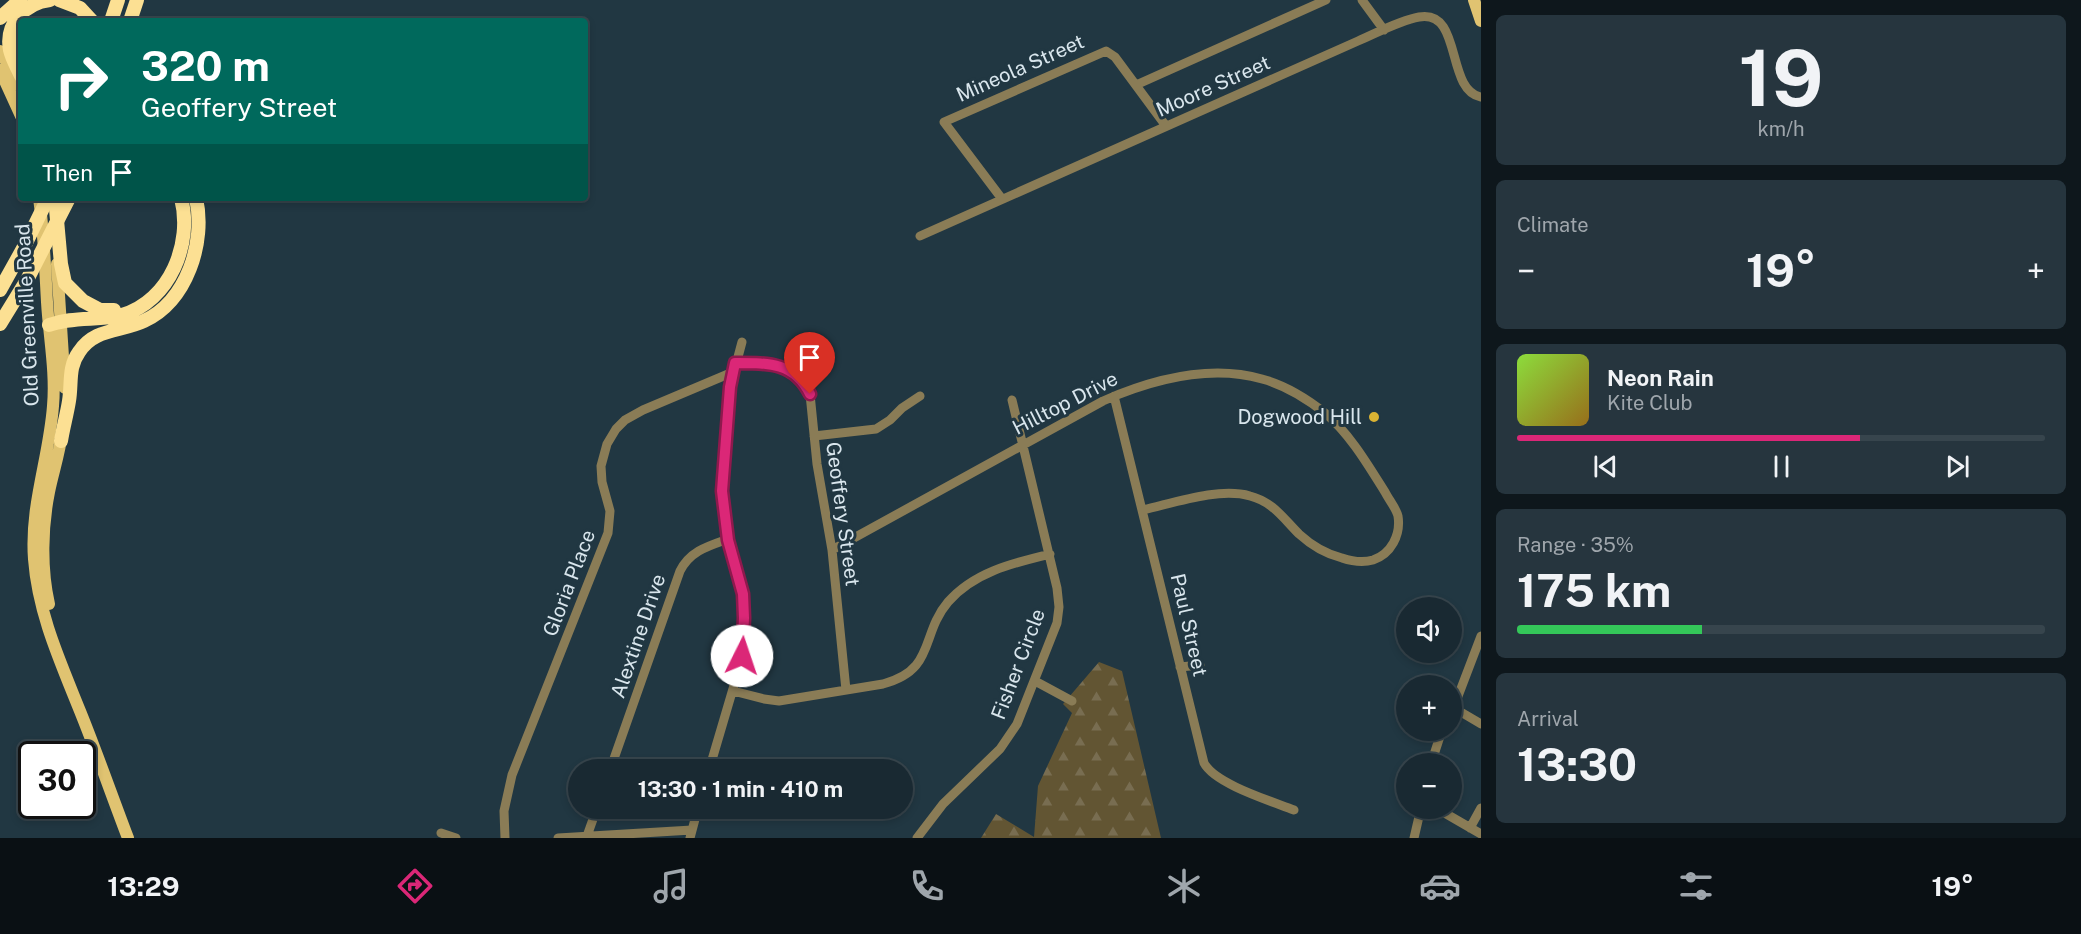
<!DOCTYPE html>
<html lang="en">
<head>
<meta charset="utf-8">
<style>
	:root { --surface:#192932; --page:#26353e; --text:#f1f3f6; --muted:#9fa6ac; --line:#37454d; --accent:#db2777 }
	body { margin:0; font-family:"Public Sans",sans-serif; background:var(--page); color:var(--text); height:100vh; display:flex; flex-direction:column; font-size:22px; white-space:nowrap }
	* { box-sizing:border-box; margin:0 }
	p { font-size:20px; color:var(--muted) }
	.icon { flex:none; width:33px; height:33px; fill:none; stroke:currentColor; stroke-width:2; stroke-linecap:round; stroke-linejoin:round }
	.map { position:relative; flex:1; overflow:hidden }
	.panel { display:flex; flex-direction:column; gap:15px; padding:15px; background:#0e171c; width:600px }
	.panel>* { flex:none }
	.banner { position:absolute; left:18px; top:18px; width:570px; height:183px; border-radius:6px; box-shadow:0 3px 9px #0003,0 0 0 2px var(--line); background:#00695c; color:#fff; overflow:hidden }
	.tools { position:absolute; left:1396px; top:597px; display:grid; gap:12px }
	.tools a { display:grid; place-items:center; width:66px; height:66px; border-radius:50%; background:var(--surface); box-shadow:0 3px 9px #0003,0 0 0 2px var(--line); font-size:30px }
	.speed { position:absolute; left:18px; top:741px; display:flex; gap:12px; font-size:30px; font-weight:700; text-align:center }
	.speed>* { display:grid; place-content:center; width:78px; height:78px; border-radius:50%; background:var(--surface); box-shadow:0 3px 9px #0003,0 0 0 2px var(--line); line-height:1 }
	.speed .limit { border:3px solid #111; border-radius:9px; background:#fff; color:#111 }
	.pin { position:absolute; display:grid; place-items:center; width:51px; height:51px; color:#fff; margin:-62px -26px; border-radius:50% 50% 50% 0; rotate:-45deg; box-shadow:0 0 6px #0007 }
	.pin .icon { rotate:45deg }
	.me { position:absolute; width:66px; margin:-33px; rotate:4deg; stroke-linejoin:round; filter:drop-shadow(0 0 4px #0008) }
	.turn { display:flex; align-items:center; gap:21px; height:126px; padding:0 24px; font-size:27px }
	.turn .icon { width:78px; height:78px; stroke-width:2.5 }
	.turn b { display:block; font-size:42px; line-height:51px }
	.then { display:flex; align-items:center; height:57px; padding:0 24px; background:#0003; gap:12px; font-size:22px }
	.big { font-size:45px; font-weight:700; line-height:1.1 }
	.panel .widget { flex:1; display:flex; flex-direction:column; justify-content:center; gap:9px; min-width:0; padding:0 21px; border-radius:9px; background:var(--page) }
	.panel .dial { align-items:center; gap:0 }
	.dial b { font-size:78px; line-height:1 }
	.song { display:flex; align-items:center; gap:18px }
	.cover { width:72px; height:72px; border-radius:9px; background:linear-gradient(135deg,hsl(90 70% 55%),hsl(40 70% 35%)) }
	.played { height:6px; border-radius:3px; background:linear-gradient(90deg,var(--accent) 65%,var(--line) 65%) }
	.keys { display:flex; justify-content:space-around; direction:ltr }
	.heat { display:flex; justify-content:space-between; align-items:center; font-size:33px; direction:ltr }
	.charge { height:9px; border-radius:4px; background:linear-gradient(90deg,#34c759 35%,var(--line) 0) }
	.trip { position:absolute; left:568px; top:759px; width:345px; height:60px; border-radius:30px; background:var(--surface); box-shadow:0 3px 9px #0003,0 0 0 2px var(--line); font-weight:700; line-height:60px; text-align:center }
	.dock { display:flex; height:96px; justify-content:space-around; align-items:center; background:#0a1014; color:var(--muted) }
	.dock .icon { width:42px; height:42px }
	.dock .selected { color:var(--accent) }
	.dock b { font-size:27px; color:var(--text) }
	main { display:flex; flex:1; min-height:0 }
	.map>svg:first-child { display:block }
	.forest { fill:url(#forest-firs) }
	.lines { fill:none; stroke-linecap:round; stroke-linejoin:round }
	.minor { stroke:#8a7c56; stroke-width:9 }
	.major { stroke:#e0c371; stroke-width:12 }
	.highway { stroke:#fce093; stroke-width:14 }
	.highway-bridge { stroke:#fce093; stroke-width:14 }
	.route-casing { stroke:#8e194d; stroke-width:15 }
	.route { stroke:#db2777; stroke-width:10 }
	.poi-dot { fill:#dab333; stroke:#213742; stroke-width:2 }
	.labels { text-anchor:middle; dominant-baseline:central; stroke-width:6; stroke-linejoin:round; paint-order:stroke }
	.street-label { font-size:20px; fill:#d9e6ed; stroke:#213742 }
	.poi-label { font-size:20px; fill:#d9e6ed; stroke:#213742; text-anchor:end }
</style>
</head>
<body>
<main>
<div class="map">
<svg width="1481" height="838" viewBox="0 0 1481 838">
	<defs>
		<pattern id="forest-firs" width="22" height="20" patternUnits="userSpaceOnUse" patternTransform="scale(1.5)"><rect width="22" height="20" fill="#625533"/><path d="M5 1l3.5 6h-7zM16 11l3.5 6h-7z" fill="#786d51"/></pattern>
	</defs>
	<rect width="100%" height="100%" fill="#213742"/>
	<!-- forest -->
	<path class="forest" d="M 1099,662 L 1122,671 L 1161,838 L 981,838 L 996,814 L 1034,837 L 1038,786 L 1072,713 L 1063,704 Z"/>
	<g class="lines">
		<!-- minor -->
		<path class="minor" d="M 1362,0 L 1384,30
			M 1136,85 L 1326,0
			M 1002,199 L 944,122 L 1106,51 L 1115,57 L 1166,126
			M 920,236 L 1358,41 C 1377,33 1398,21 1419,17 C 1463,9 1445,90 1481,97
			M 735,363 L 776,365 L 794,374 L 803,383 L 810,394 L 817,464 L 832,550 L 846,690
			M 1114,396 L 1204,763 C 1215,784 1271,801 1294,810
			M 814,436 L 876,429 L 890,420 L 902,408 L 920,396
			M 832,550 L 1103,401 C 1151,380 1209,364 1262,379 C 1285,385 1306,398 1325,413 C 1350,434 1368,465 1385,492 C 1389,500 1396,508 1398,516 C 1401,535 1391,554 1373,560 C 1363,563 1351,561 1342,558 C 1326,554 1311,545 1299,534 C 1283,518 1273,502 1250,496 C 1219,487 1174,503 1143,510
			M 1180,667 L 1200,665
			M 1035,681 L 1072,701
			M 733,691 L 764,699 L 779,701 L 883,684 C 936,670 920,635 948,602 C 974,572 1013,563 1050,554
			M 1454,708 L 1481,724
			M 1452,712 L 1481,636
			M 1431,764 L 1442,730
			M 610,770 L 680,571 C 690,551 708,546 728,539
			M 709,770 L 740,665 L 743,645 L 744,618 L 743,595 L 728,539 L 722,491 L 730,387 L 742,342
			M 1436,808 L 1481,834
			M 1470,828 L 1481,808
			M 441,833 L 456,838
			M 587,836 L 597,808
			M 505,838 L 504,811 L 512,775 L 608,533 L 610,511 L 602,482 L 601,466 L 607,444 L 616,429 L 625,420 L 643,410 L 733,372
			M 558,838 L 692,830
			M 690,838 L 698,808
			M 917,838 L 943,804 L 1000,749 L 1017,724 L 1057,623 L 1059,607 L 1057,588 L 1012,400
			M 1414,838 L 1421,808"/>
		<!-- major -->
		<path class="major" d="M 1474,0 L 1481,21
			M 0,51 L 21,87
			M 0,70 L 21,116
			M 39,198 C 44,233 45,267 47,302 C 49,337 56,372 53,406 C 49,459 30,505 34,559 C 38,613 60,661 80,711 C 97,753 112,796 128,838
			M 57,264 L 65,388
			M 49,604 C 41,569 42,527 49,492 C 53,472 60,452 62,432"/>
		<!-- highway -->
		<path class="highway" d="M 59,0 L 80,8 L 92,21
			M 0,18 L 20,0
			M 111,21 L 118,0
			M 130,21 L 137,0
			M 21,76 C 17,67 12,59 10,50 C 5,24 25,3 50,0
			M 55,198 L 61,264 L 65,283 L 83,301 L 100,310 L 114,310
			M 0,290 L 25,245
			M 0,324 L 27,280
			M 49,325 C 73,316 99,321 122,315 C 170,301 193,243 181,198
			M 61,441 C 63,428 67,414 69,401 C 72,383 68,367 79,352 C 94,328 121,332 144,321 C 187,301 206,242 196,198"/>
		<!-- highway-bridge -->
		<path class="highway-bridge" d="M 25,245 L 48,198
			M 27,280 L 69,198"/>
	</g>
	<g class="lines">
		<!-- route casing -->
		<g class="route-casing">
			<path id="route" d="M 742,656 L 744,618 L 743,594 L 728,540 L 722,491 L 730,387 L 735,363 C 768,363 794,362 810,394"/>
		</g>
		<!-- route -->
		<use href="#route" class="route"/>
	</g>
	<!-- markers -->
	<circle class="poi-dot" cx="1374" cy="417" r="6"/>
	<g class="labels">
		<!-- street labels -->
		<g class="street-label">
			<text transform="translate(1020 68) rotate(-24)">Mineola Street</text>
			<text transform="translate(1213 86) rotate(-24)">Moore Street</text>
			<text transform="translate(27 315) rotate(-93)">Old Greenville Road</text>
			<text transform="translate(1065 403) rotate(-27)">Hilltop Drive</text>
			<text transform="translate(843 514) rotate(82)">Geoffery Street</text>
			<text transform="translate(569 583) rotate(-69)">Gloria Place</text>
			<text transform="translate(1189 625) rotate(77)">Paul Street</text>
			<text transform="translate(638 636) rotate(-71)">Alextine Drive</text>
			<text transform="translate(1018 664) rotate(-69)">Fisher Circle</text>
		</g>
		<!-- poi labels -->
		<g class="poi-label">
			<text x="1362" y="417">Dogwood Hill</text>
		</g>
	</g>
</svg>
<div class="tools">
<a><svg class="icon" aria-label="sound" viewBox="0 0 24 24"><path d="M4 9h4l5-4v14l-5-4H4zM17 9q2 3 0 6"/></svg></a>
<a>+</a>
<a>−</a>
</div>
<div class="speed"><div class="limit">30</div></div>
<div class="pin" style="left:810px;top:394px;background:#d93025"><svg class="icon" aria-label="arrive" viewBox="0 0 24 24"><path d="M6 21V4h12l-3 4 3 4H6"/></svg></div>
<svg class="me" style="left:742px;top:656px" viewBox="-20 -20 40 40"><circle r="19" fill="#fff"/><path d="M0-13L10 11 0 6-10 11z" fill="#db2777"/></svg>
<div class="trip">13:30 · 1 min · 410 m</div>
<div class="banner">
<div class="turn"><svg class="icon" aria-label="right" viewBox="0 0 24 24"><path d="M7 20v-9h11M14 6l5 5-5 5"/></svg><div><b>320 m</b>Geoffery Street</div></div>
<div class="then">Then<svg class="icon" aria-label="arrive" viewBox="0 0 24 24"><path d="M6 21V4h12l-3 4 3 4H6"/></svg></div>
</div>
</div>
<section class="panel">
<div class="widget dial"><b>19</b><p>km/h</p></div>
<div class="widget"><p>Climate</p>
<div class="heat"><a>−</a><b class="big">19°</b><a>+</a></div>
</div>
<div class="widget">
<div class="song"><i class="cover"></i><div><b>Neon Rain</b><p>Kite Club</p></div></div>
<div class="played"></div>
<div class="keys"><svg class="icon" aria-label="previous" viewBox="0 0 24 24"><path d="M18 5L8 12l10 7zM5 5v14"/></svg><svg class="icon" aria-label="pause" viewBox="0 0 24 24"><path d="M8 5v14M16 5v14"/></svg><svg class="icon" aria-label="next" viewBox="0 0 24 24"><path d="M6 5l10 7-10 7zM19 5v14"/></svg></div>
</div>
<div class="widget"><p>Range · 35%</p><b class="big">175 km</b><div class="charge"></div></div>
<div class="widget"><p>Arrival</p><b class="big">13:30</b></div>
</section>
</main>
<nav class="dock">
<b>13:29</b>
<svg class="icon selected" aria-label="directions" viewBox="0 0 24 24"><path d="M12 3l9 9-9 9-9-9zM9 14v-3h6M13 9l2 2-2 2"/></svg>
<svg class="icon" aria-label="music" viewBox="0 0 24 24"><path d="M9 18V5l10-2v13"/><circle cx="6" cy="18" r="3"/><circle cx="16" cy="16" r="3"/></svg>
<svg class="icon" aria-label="phone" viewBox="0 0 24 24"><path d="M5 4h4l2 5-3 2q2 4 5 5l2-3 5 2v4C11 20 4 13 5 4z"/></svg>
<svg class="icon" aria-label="climate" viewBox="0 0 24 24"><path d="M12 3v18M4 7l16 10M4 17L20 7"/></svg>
<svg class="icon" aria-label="car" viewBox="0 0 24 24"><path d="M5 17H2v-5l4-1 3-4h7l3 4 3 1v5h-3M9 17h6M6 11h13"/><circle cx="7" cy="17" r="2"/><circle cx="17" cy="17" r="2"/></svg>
<svg class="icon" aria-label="filters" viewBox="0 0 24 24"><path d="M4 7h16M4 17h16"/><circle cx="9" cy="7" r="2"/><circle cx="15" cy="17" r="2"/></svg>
<b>19°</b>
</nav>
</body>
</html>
